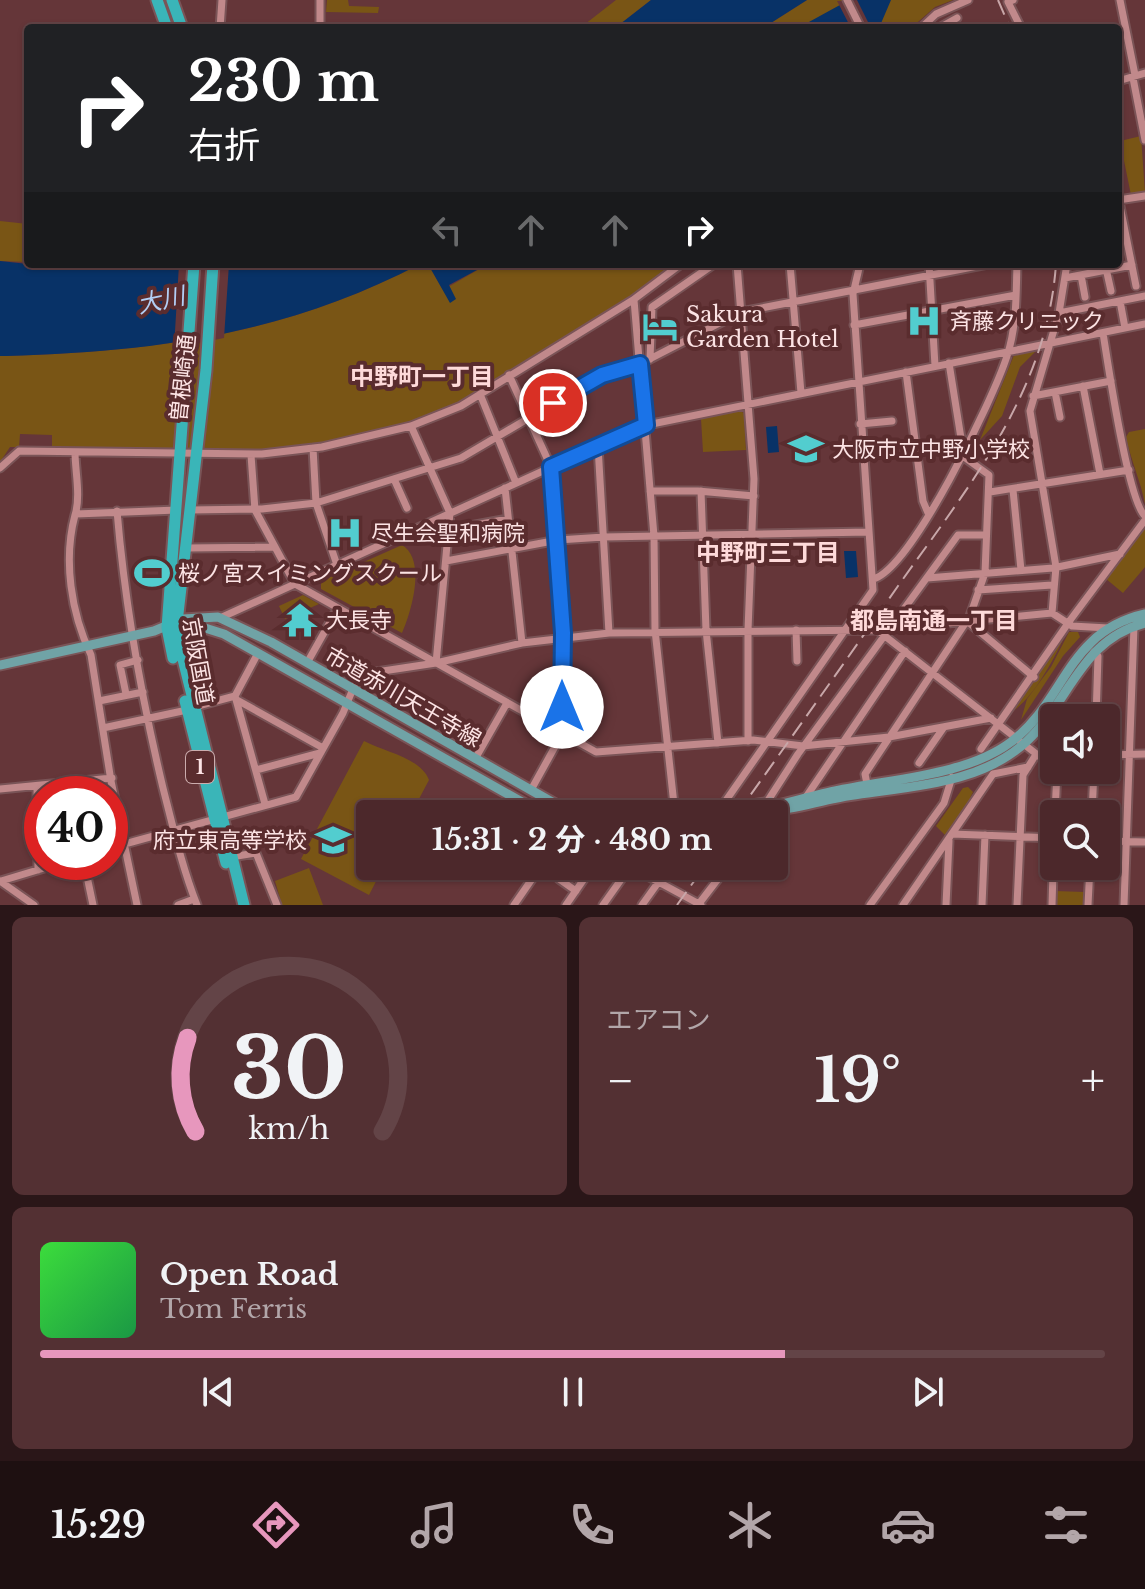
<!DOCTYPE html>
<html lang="ja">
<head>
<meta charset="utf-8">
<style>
	:root { --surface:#4c282b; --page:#533033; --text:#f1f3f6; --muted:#b2a6a9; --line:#634447; --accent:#e797bd }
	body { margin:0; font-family:"Libre Baskerville","Noto Sans JP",serif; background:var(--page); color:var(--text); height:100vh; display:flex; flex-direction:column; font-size:30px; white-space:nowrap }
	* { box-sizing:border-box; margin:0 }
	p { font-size:26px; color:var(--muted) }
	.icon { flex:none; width:44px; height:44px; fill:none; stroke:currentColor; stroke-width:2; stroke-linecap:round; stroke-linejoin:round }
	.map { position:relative; height:905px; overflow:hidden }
	.sheet { display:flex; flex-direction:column; gap:12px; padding:12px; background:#2a1618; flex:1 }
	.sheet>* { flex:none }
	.guide { position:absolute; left:24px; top:24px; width:1098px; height:244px; border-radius:8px; box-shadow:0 2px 6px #0004,0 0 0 2px var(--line); background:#202124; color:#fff; overflow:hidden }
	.tools { position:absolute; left:1040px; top:704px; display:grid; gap:16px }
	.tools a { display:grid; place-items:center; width:80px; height:80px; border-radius:8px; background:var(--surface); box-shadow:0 2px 6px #0004,0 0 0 2px var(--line); font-size:40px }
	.speed { position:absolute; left:24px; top:776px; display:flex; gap:16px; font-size:40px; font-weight:700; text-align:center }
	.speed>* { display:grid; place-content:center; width:104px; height:104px; border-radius:50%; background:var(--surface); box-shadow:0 2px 6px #0004,0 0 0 2px var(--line); line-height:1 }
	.speed .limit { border:12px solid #d22; background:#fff; color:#111 }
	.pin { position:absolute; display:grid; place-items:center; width:68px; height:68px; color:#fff; margin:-34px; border:4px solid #fff; border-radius:50%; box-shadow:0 2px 8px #0007 }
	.me { position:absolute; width:88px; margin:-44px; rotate:0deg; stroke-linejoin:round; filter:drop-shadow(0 0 6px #0008) }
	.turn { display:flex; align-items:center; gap:28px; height:168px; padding:0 32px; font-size:36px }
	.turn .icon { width:104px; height:104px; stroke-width:2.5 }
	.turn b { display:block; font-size:56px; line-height:68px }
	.lanes { display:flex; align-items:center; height:76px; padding:0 32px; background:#0003; justify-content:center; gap:40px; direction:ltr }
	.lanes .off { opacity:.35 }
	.big { font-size:60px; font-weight:700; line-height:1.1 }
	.sheet .widget { flex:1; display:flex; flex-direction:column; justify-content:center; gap:12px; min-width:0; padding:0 28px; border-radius:12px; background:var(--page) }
	.sheet .dial { align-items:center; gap:0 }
	.dial svg { height:208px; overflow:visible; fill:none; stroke:var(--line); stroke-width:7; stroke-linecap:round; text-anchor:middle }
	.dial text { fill:var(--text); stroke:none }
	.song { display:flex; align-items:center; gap:24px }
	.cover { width:96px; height:96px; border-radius:12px; background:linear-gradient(135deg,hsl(120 70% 55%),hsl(140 70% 35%)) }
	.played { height:8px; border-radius:4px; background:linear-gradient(90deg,var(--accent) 70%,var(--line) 70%) }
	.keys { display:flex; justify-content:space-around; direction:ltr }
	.heat { display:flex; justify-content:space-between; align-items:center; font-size:44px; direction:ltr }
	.sheet .tiles { flex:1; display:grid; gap:12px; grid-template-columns:1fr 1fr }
	.widget:last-child { grid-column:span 2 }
	.trip { position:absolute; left:356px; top:800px; width:432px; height:80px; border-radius:8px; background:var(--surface); box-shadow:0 2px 6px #0004,0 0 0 2px var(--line); font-weight:700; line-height:80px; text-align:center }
	.tab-bar { display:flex; height:128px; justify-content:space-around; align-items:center; background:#1e1011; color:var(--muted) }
	.tab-bar .icon { width:56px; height:56px }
	.tab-bar .on { color:var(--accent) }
	.tab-bar b { font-size:36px; color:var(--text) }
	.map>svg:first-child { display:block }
	.green { fill:#795515 }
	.water { fill:#083267 }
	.pier { fill:#653639 }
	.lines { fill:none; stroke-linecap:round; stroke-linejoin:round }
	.minor-casing { stroke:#7a5457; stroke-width:11 }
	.major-casing { stroke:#7a5457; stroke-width:13 }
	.highway-casing { stroke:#7a5457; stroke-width:15 }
	.minor { stroke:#c1898b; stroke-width:7 }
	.major { stroke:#70a3a6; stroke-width:9 }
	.highway { stroke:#3ab5b8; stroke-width:11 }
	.rail { stroke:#c8a7a9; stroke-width:2; stroke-dasharray:16 8; stroke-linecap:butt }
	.route-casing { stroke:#114b97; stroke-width:20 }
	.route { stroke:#1a73e8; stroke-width:14 }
	.labels { text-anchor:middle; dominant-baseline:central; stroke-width:8; stroke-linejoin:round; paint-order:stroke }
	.shield { fill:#5a2c2e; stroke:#cbacad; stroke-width:2 }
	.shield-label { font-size:20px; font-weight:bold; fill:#fce3e4 }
	.poi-label { font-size:22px; fill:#fce3e4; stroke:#5a2c2e; text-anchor:start }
	.street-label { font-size:22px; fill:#fce3e4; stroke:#5a2c2e }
	.water-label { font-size:24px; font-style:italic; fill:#b2cef5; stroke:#5a2c2e }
	.neighbourhood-label { font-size:24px; font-weight:bold; fill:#fedada; stroke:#5a2c2e }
</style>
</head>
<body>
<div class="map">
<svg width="1145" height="905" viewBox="0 0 1145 905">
	<rect width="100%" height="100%" fill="#653639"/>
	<!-- green -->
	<path class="green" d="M 327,0 L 348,0 L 349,6 L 379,7 L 378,13 L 326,12 Z
		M 616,0 L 651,0 L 615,28 L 580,28 Z
		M 807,0 L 953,0 L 935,7 L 911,28 L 763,28 Z
		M 1141,136 L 1145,193 L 1131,195 L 1120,141 Z
		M 0,221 L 28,224 L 28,262 L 0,261 Z
		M 420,264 L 428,264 L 443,290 L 488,264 L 675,264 L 623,302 L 457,405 L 416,420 L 322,443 L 259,451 L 52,448 L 52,435 L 20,434 L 19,447 L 10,447 L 0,462 L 0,356 C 152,352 284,335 420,264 Z
		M 1038,349 L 1020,367 L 1002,416 L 980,440 L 1014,355 Z
		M 740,411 L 744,413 L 746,450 L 703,452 L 701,419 Z
		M 1145,429 L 1145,504 C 1140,479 1131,461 1126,437 L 1129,432 Z
		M 1145,526 L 1145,567 L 1123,593 L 1105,578 Z
		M 402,545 C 427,560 411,612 402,633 L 321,589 L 321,581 Z
		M 303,595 L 319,604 L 285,619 L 279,606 Z
		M 1069,632 L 1078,632 L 1080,637 L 1063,656 L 1021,720 L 1027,699 L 1051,667 Z
		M 1064,638 C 1051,664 1033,699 1008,715 Z
		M 364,741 C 385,752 421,758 429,780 L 411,814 L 370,814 L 370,866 L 384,866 L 369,895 L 301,859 Z
		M 968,787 L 973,792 L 970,798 L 974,798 L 947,837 L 936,826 L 963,788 Z
		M 309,868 L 323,905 L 282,905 L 275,881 Z
		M 1054,891 L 1085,892 L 1085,905 L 1053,905 Z"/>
	<!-- water -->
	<path class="water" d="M 651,0 L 807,0 L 763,28 L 615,28 Z
		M 849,0 L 891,0 L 879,28 L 798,28 Z
		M 0,261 L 28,264 L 420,264 C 286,334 155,352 6,356 L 0,356 Z
		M 428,264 L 488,264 L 449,285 L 456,299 L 450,303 Z
		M 777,426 L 779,452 L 768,453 L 766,427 Z
		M 844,551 L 856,551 L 858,577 L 846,578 Z"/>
	<!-- pier -->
	<path class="pier" d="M 857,0 L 871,28 L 851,28 L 837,1 Z
		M 179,264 L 229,264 L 224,338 L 174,348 Z"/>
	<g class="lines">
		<!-- minor casing -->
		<g class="minor-casing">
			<path id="minor" d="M 320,0 L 320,28
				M 847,0 L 861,28
				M 1013,0 L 1008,2 L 1021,28
				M 1120,0 L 1135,75
				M 220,28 L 222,0
				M 921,28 L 936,14 L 968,0
				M 939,28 L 957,18
				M 1133,78 L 1145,140
				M 1118,81 L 1145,73
				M 1118,196 L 1136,286
				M 1118,200 L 1145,196
				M 737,264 L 754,479 L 748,630 L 748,741
				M 790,264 L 801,393
				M 929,264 L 935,366
				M 1105,264 L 1111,291
				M 1081,275 L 1085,297
				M 1065,278 L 1132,265
				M 634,300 L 654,536 L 655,630 L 675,814
				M 1120,301 L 1125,328
				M 1059,313 L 1145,296
				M 854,325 L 1016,295
				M 1103,333 C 1108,364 1128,501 1145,516
				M 650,359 L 652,307 L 714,264
				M 906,372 L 923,501 L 928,513
				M 509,375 L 551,467 L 558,540 L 562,734 L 531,790
				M 1083,386 L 1100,474
				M 1055,392 L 1060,417
				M 480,394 L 516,483
				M 1033,396 L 1111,381
				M 860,424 L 892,421
				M 411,426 L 450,513 L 436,663
				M 598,446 L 609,633
				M 313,448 L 316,503 L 337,565
				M 75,452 C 75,471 81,496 75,515 C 63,560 71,613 91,655 L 111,781 L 137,905
				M 251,455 L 255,510 L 295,584 L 596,752 L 753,740 L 803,746 L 889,737 L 991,718
				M 0,468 L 19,451 L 262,454 L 322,447 L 411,426 L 461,406 L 633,300 L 681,264
				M 394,479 L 407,508
				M 505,488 L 522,643
				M 1013,490 L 1021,570
				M 650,491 L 698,491 L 754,496
				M 701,491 L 706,630 L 718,743
				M 990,492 L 1129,470
				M 190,510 L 262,509 L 316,503 L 435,466 L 461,458 L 602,375 L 640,364 L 741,312 L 988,264
				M 117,511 C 125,605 141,696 163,788 C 173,827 182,867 197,905
				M 76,514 L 177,510
				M 470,526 L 508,519
				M 187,548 L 275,547
				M 446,561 L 558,540 L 604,537 L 869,532
				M 927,578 L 1053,568 L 1120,554
				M 873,579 C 912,569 994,397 1007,356 C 1017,326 1016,294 1017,264
				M 978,590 L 1052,585
				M 1052,613 L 1056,567 L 1030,411 L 1059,313 L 1067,264
				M 220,618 L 642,426 L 1145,324
				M 967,621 L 1034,677
				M 796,630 L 797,661
				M 881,633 L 1039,756
				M 1094,652 L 1098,656 L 1096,718
				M 307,663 L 338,608
				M 563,689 L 586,689
				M 126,694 L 120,665 L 138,660
				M 235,696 L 265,804
				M 237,700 L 323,748
				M 99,701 L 143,692
				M 194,707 L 235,696 L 258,653
				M 103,728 L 187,710
				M 981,749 L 1071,619 L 1145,520
				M 1106,755 L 1145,754
				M 475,759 L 507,703
				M 919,763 L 944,727
				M 256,770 L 320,753
				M 867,784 L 865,774 L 970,616 L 985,573 L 989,475 L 964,457 L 949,363
				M 37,787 L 38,870
				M 0,789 L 112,778
				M 806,797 L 905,651
				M 767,802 L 798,754 L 958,535 L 985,535
				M 720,809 L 873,590 L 853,294 L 860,264
				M 1055,814 L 1057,770
				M 1092,814 L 1094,770
				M 952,834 L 1054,838
				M 1106,841 L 1145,842
				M 110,848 L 296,797 L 343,713 L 357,679 L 363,674 L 436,663 L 522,643 L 609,633 L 875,630 L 1052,613 L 1072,626 L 1108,628
				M 231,857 L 256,853 L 277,905
				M 84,862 L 93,905
				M 629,866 L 701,905
				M 559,879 L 576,891
				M 0,881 L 34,905
				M 1,881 L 64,862
				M 178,905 L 194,899
				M 514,905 L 541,866
				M 566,905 L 593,866
				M 603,905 L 630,867
				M 642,905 L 670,866
				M 698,905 L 728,866
				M 870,905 L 944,803 L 952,777
				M 903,905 L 993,774 L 1028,767
				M 946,905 L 949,841
				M 982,905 L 985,835
				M 1017,905 L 1023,775 L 1035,756 L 1054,756
				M 1052,905 L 1054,839
				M 1088,905 L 1090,866
				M 1124,905 L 1134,626"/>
		</g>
		<!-- major casing -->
		<g class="major-casing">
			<path id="major" d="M 170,629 L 205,628 L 224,634 L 543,814
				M 0,665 L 154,631 L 183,619 L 218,617 L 271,642 L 573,814
				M 771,810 C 792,810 815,802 837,798 C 900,786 977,788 1027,741 C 1070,701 1081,639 1145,623
				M 693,814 L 771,802
				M 739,814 C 771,808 803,798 835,791 C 889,779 966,776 1011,742 C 1066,701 1066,632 1145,614"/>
		</g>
		<!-- highway casing -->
		<g class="highway-casing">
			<path id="highway" d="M 157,0 L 167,28
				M 172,0 L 182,28
				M 213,264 L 206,370 L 176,631 L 244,905
				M 173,658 L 167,628 L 194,264
				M 185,701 L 226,863"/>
		</g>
		<!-- minor -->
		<use href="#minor" class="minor"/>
		<!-- major -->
		<use href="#major" class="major"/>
		<!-- highway -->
		<use href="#highway" class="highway"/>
		<!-- rail -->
		<path class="rail" d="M 998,0 L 1010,28
			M 737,814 C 791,738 845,662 898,586 C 969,486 1047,392 1056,264
			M 677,905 L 705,866"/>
	</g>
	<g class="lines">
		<!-- route casing -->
		<g class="route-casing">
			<path id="route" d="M 553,403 L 602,375 L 640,364 L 646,425 L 551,467 L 563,633 L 562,707"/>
		</g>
		<!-- route -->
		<use href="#route" class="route"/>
	</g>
	<!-- icons -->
	<defs>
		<g id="hospital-bare" transform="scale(2.76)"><path d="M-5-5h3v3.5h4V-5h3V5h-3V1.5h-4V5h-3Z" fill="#52cdcf" stroke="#5a2c2e" stroke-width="2.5" paint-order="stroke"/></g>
		<g id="hotel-bare" transform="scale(2.76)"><path d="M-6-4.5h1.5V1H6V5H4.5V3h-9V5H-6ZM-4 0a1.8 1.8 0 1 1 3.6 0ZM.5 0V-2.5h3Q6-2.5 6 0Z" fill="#52cdcf" stroke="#5a2c2e" stroke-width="2.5" paint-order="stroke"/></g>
		<g id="school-bare" transform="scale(2.76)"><path d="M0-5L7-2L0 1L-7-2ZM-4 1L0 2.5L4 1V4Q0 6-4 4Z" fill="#52cdcf" stroke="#5a2c2e" stroke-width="2.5" paint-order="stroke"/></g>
		<g id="stadium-bare" transform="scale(2.76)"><path d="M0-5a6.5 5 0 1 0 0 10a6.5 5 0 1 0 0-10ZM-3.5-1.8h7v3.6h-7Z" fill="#52cdcf" stroke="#5a2c2e" stroke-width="2.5" paint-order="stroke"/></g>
		<g id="temple-bare" transform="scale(2.76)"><path d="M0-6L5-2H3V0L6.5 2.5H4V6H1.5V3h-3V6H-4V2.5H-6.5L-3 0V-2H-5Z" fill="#52cdcf" stroke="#5a2c2e" stroke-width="2.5" paint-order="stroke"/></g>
	</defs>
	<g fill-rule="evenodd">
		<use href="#hospital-bare" x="924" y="321"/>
		<use href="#hotel-bare" x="660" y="327"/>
		<use href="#school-bare" x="806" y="449"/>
		<use href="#hospital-bare" x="345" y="533"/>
		<use href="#stadium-bare" x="152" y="573"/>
		<use href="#temple-bare" x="300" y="620"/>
		<use href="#school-bare" x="333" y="840"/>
	</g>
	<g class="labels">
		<!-- shield labels -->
		<rect class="shield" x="186" y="751" width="28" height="32" rx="6"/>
		<g class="shield-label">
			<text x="200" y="767">1</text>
		</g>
		<!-- poi labels -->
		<g class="poi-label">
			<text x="686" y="314">Sakura<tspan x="686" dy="25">Garden Hotel</tspan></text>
			<text x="950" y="321">斉藤クリニック</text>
			<text x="832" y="449">大阪市立中野小学校</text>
			<text x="371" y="533">尽生会聖和病院</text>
			<text x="178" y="573">桜ノ宮スイミングスクール</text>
			<text x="326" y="620">大長寺</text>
			<text x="307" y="840" text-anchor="end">府立東高等学校</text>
		</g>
		<!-- street labels -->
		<g class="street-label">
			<text transform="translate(183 378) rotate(-84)">曽根崎通</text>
			<text transform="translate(198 661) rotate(80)">京阪国道</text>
			<text transform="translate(403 697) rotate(30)">市道赤川天王寺線</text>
		</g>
		<!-- water labels -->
		<g class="water-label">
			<text transform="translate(161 300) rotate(-12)">大川</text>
		</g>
		<!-- neighbourhood labels -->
		<g class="neighbourhood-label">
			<text x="422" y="376">中野町一丁目</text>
			<text x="768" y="552">中野町三丁目</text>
			<text x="934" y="620">都島南通一丁目</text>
		</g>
	</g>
</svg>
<div class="tools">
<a><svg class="icon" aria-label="sound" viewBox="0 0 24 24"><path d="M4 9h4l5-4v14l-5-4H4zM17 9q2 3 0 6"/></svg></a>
<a><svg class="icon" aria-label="search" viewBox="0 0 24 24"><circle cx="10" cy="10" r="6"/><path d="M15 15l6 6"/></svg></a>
</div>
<div class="speed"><div class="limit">40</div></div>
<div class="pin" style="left:553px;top:403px;background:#d93025"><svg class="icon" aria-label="arrive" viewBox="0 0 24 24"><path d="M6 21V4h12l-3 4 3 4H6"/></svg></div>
<svg class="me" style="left:562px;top:707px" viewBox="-20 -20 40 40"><circle r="19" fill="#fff"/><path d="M0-13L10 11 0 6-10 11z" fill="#1a73e8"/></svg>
<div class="trip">15:31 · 2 分 · 480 m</div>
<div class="guide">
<div class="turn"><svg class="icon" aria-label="right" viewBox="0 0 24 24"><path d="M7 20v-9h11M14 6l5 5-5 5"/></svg><div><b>230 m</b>右折</div></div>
<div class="lanes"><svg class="icon off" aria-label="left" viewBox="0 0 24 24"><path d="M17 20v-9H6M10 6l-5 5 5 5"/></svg><svg class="icon off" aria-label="ahead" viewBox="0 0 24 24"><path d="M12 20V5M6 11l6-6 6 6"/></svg><svg class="icon off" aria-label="ahead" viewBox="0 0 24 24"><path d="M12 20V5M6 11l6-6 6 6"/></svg><svg class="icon" aria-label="right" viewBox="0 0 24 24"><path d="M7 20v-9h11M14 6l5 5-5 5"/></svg></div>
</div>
</div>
<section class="sheet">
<div class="tiles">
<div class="widget dial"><svg viewBox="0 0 100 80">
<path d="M14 69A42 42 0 1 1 86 69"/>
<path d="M14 69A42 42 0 0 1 11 33" stroke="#e797bd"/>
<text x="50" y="56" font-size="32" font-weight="700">30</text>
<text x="50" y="72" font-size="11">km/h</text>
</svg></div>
<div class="widget"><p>エアコン</p>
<div class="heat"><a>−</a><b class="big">19°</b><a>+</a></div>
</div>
<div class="widget">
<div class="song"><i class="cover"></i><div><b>Open Road</b><p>Tom Ferris</p></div></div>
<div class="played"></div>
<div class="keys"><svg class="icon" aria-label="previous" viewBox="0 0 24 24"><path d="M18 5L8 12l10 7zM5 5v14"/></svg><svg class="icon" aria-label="pause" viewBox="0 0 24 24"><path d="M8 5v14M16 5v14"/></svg><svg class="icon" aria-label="next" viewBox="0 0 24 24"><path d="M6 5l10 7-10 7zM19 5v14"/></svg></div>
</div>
</div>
</section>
<nav class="tab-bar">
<b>15:29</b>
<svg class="icon on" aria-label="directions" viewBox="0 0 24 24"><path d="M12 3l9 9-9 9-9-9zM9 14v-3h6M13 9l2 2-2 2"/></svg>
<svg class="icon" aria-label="music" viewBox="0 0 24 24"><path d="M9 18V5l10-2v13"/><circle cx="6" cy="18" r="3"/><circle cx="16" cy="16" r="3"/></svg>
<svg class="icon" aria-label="phone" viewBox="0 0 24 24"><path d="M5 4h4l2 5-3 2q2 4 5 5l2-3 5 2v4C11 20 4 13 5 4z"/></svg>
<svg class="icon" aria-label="climate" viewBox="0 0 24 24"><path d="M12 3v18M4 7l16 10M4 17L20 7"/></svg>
<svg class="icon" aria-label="car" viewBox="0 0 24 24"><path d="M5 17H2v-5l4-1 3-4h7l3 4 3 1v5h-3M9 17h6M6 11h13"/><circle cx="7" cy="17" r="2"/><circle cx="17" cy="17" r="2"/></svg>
<svg class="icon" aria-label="filters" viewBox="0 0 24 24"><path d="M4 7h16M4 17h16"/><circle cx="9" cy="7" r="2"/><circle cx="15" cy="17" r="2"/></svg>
</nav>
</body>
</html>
